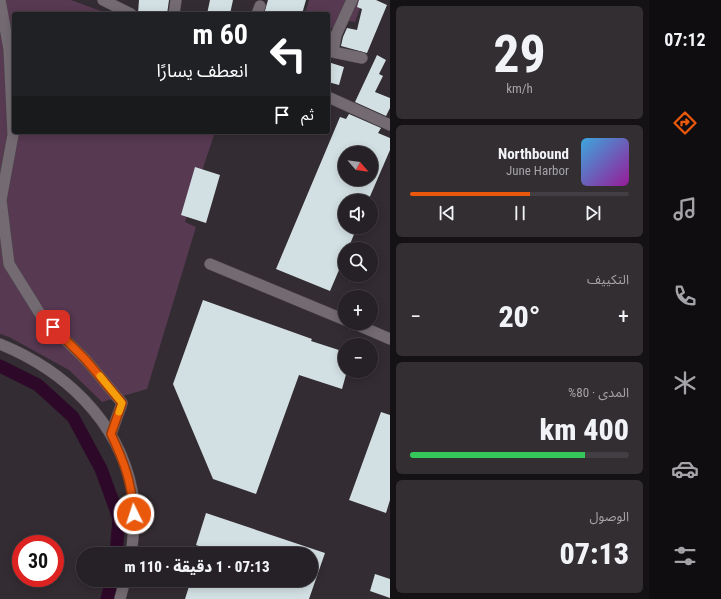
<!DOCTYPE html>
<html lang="ar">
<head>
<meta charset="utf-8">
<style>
	:root { --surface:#262126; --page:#322e32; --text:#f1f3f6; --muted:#a4a3a7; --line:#423e43; --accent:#ea580c }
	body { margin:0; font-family:"Roboto Condensed","Noto Sans Arabic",sans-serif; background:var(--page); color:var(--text); direction:rtl; height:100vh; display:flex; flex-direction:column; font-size:15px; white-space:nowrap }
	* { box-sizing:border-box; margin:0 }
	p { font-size:13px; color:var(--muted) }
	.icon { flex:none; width:22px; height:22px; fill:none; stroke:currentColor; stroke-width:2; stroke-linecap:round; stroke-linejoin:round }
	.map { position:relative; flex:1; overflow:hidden; direction:ltr }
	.panel { display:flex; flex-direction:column; gap:6px; padding:6px; background:#151215; width:259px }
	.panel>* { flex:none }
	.guide { position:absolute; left:12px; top:12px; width:318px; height:122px; border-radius:4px; box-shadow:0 2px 10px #0003,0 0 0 1px var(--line); direction:rtl; background:#202124; color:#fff; overflow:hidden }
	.needle { width:26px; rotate:118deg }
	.tools { position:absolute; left:338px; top:146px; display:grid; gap:8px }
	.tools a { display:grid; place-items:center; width:40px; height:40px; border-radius:50%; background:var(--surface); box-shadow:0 2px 10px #0003,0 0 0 1px var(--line); font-size:20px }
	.speed { position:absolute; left:12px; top:535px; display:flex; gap:8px; font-size:20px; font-weight:700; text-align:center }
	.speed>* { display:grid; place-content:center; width:52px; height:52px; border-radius:50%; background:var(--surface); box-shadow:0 2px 10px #0003,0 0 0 1px var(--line); line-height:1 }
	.speed .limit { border:6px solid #d22; background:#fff; color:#111 }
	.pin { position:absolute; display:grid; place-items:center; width:34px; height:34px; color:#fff; margin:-17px; border-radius:8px; box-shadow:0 2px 6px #0006 }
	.me { position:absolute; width:44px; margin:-22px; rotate:356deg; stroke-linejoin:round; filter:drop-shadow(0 0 3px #0008) }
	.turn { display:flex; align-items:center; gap:14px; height:84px; padding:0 16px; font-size:18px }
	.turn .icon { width:52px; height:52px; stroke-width:2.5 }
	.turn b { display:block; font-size:28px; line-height:34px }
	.then { display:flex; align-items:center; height:38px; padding:0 16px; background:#0003; gap:8px; font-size:15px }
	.big { font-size:30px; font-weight:800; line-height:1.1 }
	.panel .tile { flex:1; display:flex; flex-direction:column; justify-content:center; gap:6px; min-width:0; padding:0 14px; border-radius:6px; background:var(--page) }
	.panel .dial { align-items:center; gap:0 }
	.dial b { font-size:52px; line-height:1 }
	.song { display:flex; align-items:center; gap:12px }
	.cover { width:48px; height:48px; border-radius:6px; background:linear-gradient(135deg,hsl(200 70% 55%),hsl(300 70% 35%)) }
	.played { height:4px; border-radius:2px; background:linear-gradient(90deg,var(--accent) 55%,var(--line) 55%) }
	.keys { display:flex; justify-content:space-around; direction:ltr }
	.heat { display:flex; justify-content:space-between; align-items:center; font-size:22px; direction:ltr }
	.charge { height:6px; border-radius:3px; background:linear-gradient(90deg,#34c759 80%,var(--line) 0) }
	.trip { position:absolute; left:76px; top:547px; width:242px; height:40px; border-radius:20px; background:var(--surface); box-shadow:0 2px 10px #0003,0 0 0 1px var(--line); font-weight:800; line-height:40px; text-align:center; direction:rtl }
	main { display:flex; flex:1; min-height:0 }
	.tabs { display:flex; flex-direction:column; width:72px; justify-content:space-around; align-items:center; background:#0f0d0f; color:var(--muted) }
	.tabs .icon { width:28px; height:28px }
	.tabs .selected { color:var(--accent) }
	.tabs b { font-size:18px; color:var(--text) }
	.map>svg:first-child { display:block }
	.green { fill:#573952 }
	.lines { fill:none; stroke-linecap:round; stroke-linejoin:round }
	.canal { stroke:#2e0829; stroke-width:13 }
	.building { fill:#d3e0e3; fill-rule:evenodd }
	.minor-casing { stroke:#4e474d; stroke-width:12 }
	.minor { stroke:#736b71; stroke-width:11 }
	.route-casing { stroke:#983908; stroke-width:10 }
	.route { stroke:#ea580c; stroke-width:7 }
	.slow { stroke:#f59e0b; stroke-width:7 }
</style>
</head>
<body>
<main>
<nav class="tabs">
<b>07:12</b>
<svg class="icon selected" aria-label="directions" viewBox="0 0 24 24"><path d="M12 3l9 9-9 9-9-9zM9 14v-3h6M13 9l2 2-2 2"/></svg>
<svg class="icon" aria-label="music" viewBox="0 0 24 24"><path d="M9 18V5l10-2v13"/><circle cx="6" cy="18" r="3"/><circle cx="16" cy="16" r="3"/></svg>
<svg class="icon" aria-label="phone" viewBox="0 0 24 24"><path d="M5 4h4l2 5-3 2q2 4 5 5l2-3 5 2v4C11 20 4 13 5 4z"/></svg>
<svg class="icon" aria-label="climate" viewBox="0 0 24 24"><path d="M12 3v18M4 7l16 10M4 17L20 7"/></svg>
<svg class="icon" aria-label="car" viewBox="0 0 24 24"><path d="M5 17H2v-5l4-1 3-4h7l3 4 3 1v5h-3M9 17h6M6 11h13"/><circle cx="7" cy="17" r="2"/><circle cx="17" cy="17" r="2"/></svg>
<svg class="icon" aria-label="filters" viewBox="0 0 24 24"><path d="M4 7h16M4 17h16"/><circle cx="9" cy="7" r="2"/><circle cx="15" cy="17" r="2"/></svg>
</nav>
<section class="panel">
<div class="tile dial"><b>29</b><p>km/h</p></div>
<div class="tile">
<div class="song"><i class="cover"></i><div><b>Northbound</b><p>June Harbor</p></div></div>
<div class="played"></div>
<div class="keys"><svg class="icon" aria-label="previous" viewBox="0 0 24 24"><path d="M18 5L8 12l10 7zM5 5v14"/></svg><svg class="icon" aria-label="pause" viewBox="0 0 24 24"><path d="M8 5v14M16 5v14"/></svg><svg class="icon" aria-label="next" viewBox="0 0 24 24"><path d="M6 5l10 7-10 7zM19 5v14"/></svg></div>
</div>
<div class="tile"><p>التكييف</p>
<div class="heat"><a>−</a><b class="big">20°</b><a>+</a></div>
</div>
<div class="tile"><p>المدى · 80%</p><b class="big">400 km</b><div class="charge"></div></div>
<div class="tile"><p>الوصول</p><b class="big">07:13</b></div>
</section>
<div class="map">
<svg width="390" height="599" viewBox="0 0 390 599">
	<rect width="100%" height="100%" fill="#332c32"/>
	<!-- green -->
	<path class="green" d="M 0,0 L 71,0 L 109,14 L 14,14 L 14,132 L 215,132 L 185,222 L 196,227 L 147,389 L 102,402 L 69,370 L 9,337 L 0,334 Z
		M 309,0 L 363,0 L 355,22 L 341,19 L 337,29 L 328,27 L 328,14 L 305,14 Z"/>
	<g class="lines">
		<!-- canal -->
		<path class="canal" d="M 0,366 L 38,385 L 73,417 L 101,469 L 119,518 L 116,554
			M 107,599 L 112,580"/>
	</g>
	<!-- building -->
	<path class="building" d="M 139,0 L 169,0 L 167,14 L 150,11 L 150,14 L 138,14 Z
		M 210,0 L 233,0 L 230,14 L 207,14 Z
		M 268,0 L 306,0 L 302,14 L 264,14 Z
		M 359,0 L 376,0 L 387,5 L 367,53 L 341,46 L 343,37 L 347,28 L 357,30 L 362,9 L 357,7 Z
		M 377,55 L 386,60 L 379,74 L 383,76 L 375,92 L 390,98 L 390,108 L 386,116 L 355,102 Z
		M 328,62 L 344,67 L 339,85 L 328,82 Z
		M 349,114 L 381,128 L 378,133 L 390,138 L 390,150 L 368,201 L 345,201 L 345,227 L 357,227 L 348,249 L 345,249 L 345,256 L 330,291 L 276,269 L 340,117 L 346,119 ZM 345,153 L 371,153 L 371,179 L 345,179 Z
		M 195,167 L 220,175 L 206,223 L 181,215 Z
		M 203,300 L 312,339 L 311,341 L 345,352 L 345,371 L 347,371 L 342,389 L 299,375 L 256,494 L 213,479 L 173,384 Z
		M 381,412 L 390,415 L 390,500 L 386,513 L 349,500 Z
		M 206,513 L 325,553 L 309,599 L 185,599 L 191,580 L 311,580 L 311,554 L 200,554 L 202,547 L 196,545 Z
		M 375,574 L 390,579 L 390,598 L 370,591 Z"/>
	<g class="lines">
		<!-- minor casing -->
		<g class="minor-casing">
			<path id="minor" d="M 0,0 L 9,49 L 13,135 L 1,200 L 9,264 L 42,317 L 86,360 L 122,403 L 111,434
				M 103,0 L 131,14
				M 174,14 L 176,0
				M 257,14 L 260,6
				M 328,51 L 362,58
				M 333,52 L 336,35 L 352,0
				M 328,97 L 390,125
				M 210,264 L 345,320
				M 353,323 L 390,339
				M 0,344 C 64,370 118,420 132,490 C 136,511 134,533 131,554
				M 120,599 L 125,580"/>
		</g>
		<!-- minor -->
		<use href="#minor" class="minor"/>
	</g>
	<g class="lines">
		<!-- route casing -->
		<g class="route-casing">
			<path id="route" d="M 53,327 L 86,360 L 122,403 L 111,434 C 125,464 131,481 134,514"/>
		</g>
		<!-- route -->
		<use href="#route" class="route"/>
		<!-- slow -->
		<path class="slow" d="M 100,376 L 122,403 L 119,412"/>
	</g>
</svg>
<div class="tools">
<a><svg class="needle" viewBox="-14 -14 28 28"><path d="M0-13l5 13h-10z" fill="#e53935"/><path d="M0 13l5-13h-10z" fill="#a4a3a7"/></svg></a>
<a><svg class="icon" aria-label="sound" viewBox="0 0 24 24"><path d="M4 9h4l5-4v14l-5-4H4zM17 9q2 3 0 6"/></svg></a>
<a><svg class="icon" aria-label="search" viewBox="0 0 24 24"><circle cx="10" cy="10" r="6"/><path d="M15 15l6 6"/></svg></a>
<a>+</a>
<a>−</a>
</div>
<div class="speed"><div class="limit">30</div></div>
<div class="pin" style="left:53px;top:327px;background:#d93025"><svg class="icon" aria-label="arrive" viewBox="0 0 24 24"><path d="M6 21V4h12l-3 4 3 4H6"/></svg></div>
<svg class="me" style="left:134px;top:514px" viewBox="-20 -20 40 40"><circle r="17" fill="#ea580c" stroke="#fff" stroke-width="3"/><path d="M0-11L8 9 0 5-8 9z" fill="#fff"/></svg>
<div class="trip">07:13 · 1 دقيقة · 110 m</div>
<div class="guide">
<div class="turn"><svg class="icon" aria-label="left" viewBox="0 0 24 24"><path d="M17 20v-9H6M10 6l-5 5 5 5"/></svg><div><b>60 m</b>انعطف يسارًا</div></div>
<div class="then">ثم<svg class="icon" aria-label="arrive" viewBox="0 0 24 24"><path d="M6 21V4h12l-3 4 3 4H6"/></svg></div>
</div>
</div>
</main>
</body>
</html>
